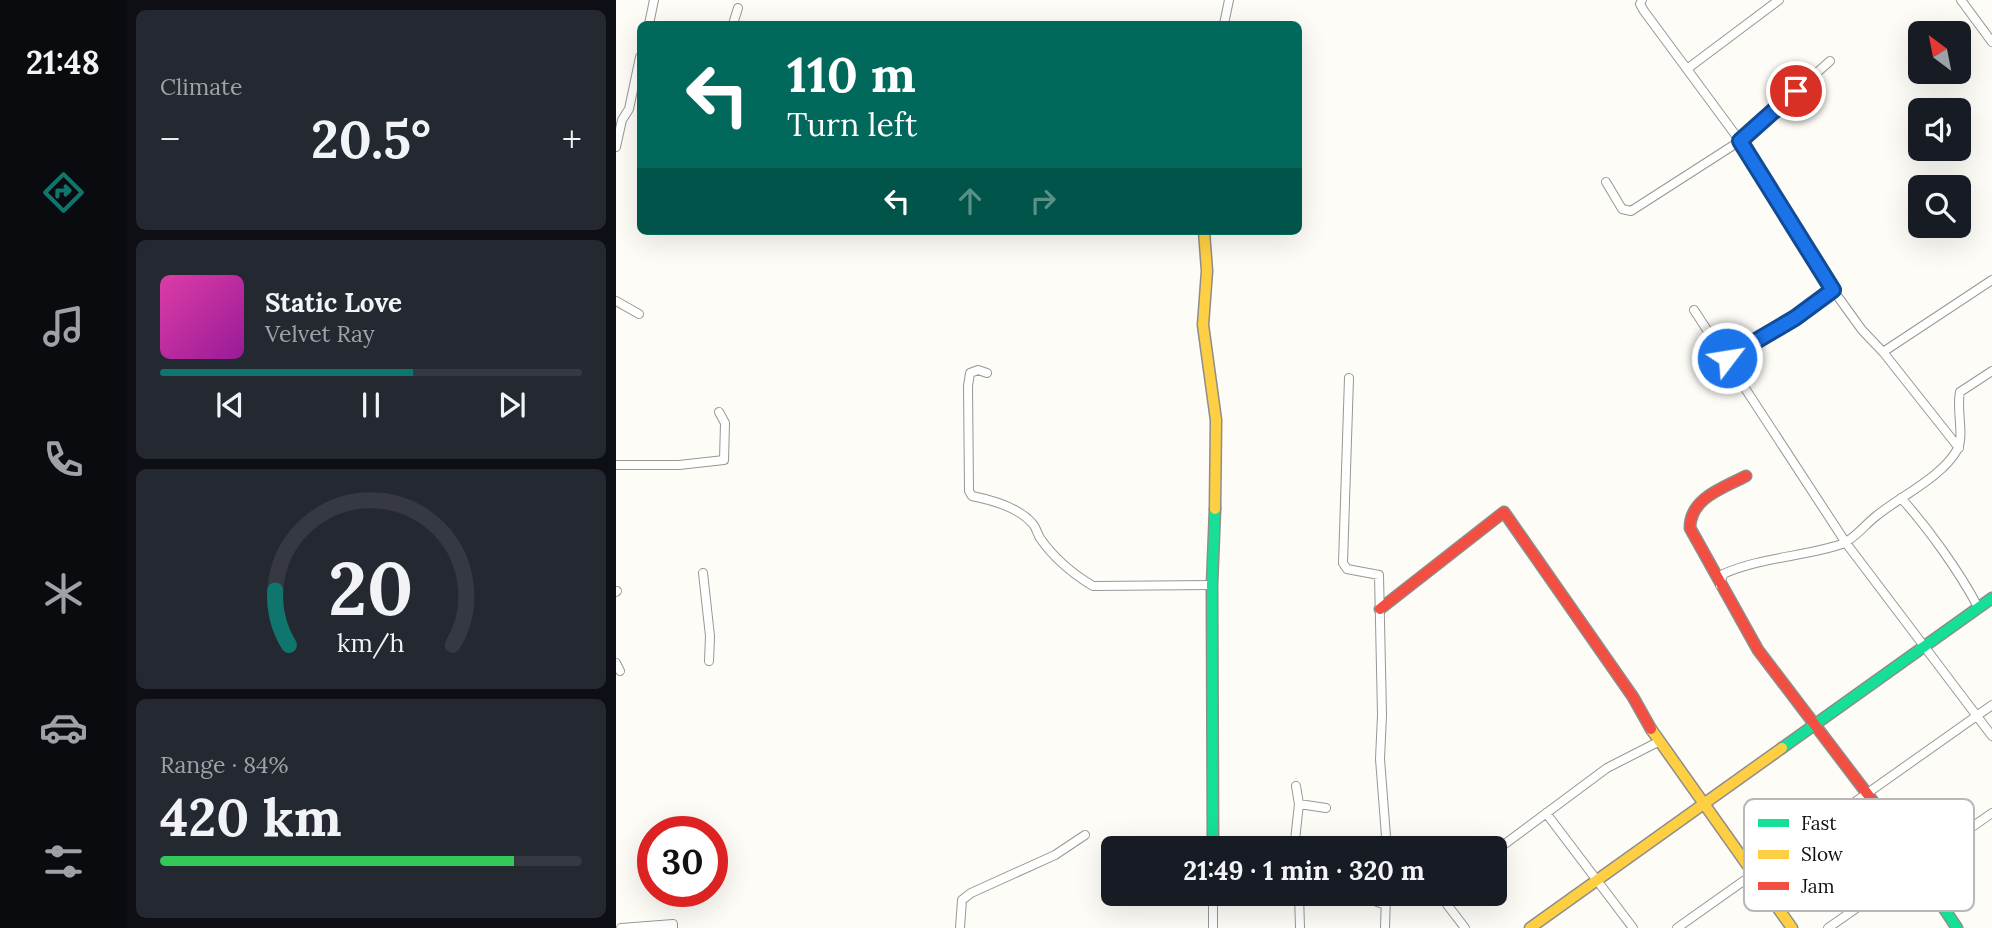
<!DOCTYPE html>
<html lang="en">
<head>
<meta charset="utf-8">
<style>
	:root { --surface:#171b24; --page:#242831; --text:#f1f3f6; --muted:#9ea1a6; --line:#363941; --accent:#0f766e }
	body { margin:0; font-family:Lora,serif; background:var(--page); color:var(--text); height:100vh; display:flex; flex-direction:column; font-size:26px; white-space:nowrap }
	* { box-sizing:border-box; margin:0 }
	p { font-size:23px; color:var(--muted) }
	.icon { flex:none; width:38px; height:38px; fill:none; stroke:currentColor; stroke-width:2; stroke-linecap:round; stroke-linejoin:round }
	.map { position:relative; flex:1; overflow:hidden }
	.panel { display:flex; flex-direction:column; gap:10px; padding:10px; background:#0d0f14; width:490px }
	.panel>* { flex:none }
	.top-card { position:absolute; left:21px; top:21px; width:665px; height:214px; border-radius:10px; box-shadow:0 7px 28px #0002; background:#00695c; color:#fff; overflow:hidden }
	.needle { width:46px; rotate:328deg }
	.controls { position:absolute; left:1292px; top:21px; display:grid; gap:14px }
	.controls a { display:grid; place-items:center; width:63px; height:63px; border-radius:10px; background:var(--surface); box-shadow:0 7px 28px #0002; font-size:35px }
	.speed { position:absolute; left:21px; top:816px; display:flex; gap:14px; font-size:35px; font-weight:700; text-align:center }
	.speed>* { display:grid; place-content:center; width:91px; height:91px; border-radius:50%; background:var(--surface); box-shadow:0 7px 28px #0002; line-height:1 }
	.speed .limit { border:10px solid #d22; background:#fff; color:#111 }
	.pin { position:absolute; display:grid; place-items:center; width:60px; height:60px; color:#fff; margin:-30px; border:4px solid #fff; border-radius:50%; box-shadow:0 2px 7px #0007 }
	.me { position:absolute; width:77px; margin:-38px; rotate:59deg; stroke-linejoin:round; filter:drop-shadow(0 0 5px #0008) }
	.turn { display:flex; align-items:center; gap:24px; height:147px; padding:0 35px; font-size:32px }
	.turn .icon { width:91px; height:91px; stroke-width:2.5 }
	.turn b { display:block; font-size:49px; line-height:60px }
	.lanes { display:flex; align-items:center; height:66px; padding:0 35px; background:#0003; justify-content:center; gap:35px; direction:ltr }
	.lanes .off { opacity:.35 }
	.big { font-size:52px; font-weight:700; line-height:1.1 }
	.panel .widget { flex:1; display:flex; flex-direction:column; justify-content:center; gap:10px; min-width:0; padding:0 24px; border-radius:10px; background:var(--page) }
	.panel .dial { align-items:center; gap:0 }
	.dial svg { height:182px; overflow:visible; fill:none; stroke:var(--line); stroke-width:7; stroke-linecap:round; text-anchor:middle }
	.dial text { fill:var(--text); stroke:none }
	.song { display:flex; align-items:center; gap:21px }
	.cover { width:84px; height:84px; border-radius:10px; background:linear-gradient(135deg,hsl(320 70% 55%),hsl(300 70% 35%)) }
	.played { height:7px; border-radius:4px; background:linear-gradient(90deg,var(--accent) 60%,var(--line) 60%) }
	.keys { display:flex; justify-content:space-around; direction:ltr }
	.heat { display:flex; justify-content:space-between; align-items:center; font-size:38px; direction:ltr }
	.charge { height:10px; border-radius:5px; background:linear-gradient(90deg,#34c759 84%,var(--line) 0) }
	.trip { position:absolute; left:485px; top:836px; width:406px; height:70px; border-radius:10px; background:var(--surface); box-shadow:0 7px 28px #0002; font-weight:700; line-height:70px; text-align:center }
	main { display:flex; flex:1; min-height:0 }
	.dock { display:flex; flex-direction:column; width:126px; justify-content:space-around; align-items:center; background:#090b0e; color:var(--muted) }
	.dock .icon { width:49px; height:49px }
	.dock .current { color:var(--accent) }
	.dock b { font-size:32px; color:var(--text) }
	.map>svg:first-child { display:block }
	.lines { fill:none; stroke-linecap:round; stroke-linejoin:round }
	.street-casing { stroke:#979795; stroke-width:10 }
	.fast-casing { stroke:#8e8d8b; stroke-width:13 }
	.slow-casing { stroke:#8e8d8b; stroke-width:13 }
	.jam-casing { stroke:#8e8d8b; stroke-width:13 }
	.street { stroke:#fffffe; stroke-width:8 }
	.fast { stroke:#16e098; stroke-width:10 }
	.slow { stroke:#ffcf43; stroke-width:10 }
	.jam { stroke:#f24e42; stroke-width:10 }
	.route-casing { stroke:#114b97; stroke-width:18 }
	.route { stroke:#1a73e8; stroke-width:12 }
	.key { fill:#fff; stroke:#b8b8b8; stroke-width:2 }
	.key-label { font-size:19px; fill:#111 }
</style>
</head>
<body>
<main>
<nav class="dock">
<b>21:48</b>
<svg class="icon current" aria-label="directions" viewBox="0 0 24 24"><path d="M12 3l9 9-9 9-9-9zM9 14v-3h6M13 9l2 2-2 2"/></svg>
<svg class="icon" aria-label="music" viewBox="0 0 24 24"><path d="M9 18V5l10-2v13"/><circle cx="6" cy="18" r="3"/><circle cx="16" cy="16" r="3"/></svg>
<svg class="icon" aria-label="phone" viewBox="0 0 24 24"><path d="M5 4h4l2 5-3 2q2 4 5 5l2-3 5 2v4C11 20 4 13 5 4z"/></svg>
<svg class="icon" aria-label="climate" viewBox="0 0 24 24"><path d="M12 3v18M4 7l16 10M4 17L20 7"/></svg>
<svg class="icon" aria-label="car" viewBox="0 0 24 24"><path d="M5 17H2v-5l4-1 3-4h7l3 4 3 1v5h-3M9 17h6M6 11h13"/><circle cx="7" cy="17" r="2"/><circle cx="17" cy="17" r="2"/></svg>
<svg class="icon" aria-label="filters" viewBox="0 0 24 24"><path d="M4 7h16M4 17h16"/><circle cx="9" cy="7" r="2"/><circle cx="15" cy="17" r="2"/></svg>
</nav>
<section class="panel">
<div class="widget"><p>Climate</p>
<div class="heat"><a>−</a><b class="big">20.5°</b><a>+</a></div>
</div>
<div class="widget">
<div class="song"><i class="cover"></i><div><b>Static Love</b><p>Velvet Ray</p></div></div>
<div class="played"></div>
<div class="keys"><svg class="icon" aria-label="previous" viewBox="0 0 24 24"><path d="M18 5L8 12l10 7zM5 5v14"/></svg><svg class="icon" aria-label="pause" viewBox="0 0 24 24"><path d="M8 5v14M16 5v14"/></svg><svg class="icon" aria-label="next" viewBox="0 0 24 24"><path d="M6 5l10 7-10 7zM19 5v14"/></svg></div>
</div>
<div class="widget dial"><svg viewBox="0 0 100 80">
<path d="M14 69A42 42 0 1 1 86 69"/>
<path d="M14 69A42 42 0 0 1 8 45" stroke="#0f766e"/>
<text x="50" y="56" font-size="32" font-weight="700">20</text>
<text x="50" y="72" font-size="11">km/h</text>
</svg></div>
<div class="widget"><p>Range · 84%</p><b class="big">420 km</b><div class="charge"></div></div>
</section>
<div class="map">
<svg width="1376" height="928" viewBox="0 0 1376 928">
	<rect width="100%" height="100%" fill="#fdfcf7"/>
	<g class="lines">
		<!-- street casing -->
		<g class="street-casing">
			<path id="street" d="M 1026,0 L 1024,4 L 1028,11 L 1124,141 L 1212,283 L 1246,330 L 1267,352 L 1343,448
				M 1345,0 L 1376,42
				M 33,24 L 38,0
				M 117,24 L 122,8
				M 608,24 L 613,0
				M 1071,69 L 1163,0
				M 0,147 L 6,120 L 13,109 L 24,57
				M 990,182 L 1006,209 L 1015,211 L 1124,141 L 1214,61
				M 0,301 L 23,314
				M 1078,310 L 1230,543 L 1376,736
				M 1267,352 L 1376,280
				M 1111,358 L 1179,318 L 1217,290
				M 371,373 L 362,370 L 354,373 L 352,386 L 353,491 L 356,496 C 376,500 402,507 416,523 C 420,527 421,533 424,538 C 437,557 457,574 477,586 L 596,585
				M 733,378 L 727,563 L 731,569 L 763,575 L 766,715 L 764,759 L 771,849
				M 0,465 L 63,465 L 108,460 L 109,423 L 103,412
				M 1285,498 C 1312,528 1343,571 1362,607
				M 87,573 L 94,636 L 93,661
				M 1104,585 L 1107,574 C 1146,557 1187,557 1226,544 C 1238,539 1249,525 1259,517 C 1283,497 1326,477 1341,450 C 1349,437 1340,410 1344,392 L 1376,371
				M 0,592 L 1,591
				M 0,663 L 4,671
				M 683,804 L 710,808
				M 930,813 L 1017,928
				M 678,849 L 683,804 L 680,786
				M 878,852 L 991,768 L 1042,742
				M 683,894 L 684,928
				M 738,894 L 770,905
				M 823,894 L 849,928
				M 5,928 L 57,924 L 57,928
				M 344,928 L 346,900 L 355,893 L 439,855 L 469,835
				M 597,928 L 597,894
				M 769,928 L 770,894
				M 1061,928 L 1376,705
				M 1212,928 L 1376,813"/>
		</g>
		<!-- fast casing -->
		<g class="fast-casing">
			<path id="fast" d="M 1166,748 L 1376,598
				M 1259,804 L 1341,928
				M 597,849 L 596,585 L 599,509"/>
		</g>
		<!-- slow casing -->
		<g class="slow-casing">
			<path id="slow" d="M 588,231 L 591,271 L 587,325 L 600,420 L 599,509
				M 1035,729 L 1176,928
				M 914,928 L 1166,748"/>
		</g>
		<!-- jam casing -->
		<g class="jam-casing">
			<path id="jam" d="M 1130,476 C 1107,488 1074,498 1074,528 L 1142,650 L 1259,804
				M 764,609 L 888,512 L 1017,697 L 1035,729"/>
		</g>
		<!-- street -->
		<use href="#street" class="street"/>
		<!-- fast -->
		<use href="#fast" class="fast"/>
		<!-- slow -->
		<use href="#slow" class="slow"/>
		<!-- jam -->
		<use href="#jam" class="jam"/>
	</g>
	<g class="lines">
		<!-- route casing -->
		<g class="route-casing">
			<path id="route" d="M 1111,358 L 1179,318 L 1217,290 L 1124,141 L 1180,91"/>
		</g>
		<!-- route -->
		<use href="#route" class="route"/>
	</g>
	<!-- legend -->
	<rect x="1128" y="799" width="230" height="112" rx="10" class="key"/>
	<rect x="1142" y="819" width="31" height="8" fill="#16e098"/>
	<rect x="1142" y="850" width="31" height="9" fill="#ffcf43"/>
	<rect x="1142" y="882" width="31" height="8" fill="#f24e42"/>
	<g class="key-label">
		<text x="1185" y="830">Fast</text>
		<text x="1185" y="861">Slow</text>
		<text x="1185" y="893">Jam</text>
	</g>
</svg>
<div class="controls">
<a><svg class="needle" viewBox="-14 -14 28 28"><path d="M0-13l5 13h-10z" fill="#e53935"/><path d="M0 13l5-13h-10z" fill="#9ea1a6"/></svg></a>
<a><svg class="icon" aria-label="sound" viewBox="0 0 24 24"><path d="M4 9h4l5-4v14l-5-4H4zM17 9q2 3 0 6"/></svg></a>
<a><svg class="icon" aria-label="search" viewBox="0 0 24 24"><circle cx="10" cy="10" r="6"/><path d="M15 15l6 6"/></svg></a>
</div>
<div class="speed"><div class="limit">30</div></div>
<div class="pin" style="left:1180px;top:91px;background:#d93025"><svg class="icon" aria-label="arrive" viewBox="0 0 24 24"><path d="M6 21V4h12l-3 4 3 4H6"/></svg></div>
<svg class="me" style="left:1111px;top:358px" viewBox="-20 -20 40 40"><circle r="17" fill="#1a73e8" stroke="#fff" stroke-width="3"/><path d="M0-11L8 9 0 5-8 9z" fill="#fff"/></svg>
<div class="trip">21:49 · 1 min · 320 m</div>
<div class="top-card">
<div class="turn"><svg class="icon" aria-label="left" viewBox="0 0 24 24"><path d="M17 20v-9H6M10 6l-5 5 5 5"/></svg><div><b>110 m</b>Turn left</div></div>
<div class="lanes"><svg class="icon" aria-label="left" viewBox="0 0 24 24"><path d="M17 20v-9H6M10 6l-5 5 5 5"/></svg><svg class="icon off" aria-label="ahead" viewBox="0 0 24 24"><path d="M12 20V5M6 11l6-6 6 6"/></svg><svg class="icon off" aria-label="right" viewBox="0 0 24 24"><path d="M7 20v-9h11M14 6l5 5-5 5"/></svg></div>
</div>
</div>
</main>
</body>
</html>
